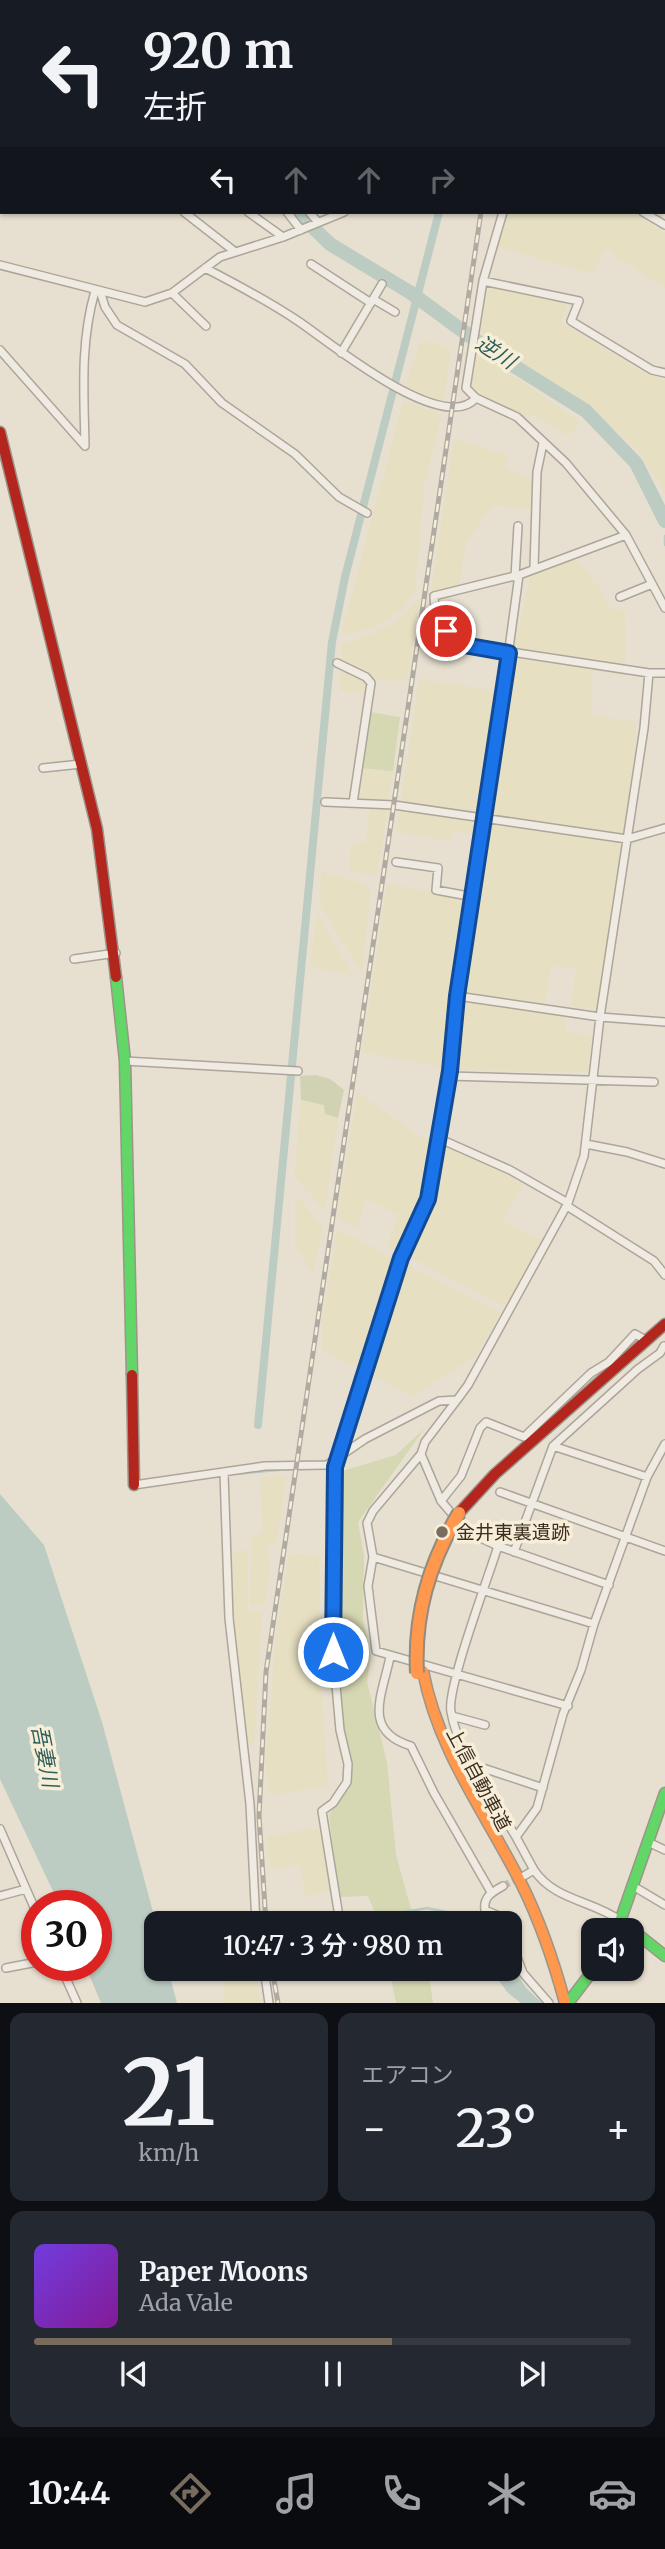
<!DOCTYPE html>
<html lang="ja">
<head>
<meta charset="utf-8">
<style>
	:root { --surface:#171b24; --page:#242831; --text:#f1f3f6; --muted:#9ea1a6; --line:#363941; --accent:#786c5e }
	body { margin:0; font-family:Merriweather,"Noto Sans JP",serif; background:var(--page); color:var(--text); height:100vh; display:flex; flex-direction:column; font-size:26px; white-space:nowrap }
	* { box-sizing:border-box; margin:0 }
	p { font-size:23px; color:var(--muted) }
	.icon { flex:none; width:38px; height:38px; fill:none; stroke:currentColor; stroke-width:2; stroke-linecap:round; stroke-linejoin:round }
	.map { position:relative; height:2003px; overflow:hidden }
	.side { display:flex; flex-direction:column; gap:10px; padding:10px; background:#0d0f14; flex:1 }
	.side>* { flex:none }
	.hud { position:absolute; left:0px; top:0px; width:665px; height:214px; box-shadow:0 2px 5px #0004; background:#171b24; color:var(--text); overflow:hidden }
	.buttons { position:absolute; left:581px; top:1918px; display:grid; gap:14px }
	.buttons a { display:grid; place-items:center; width:63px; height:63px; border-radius:14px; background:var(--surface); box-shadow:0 2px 5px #0004; font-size:35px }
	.speed { position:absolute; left:21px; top:1890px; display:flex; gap:14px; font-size:35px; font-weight:700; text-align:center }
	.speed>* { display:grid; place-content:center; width:91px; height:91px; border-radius:50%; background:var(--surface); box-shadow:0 2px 5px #0004; line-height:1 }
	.speed .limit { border:10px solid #d22; background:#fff; color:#111 }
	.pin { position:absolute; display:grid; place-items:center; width:60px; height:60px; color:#fff; margin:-30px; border:4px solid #fff; border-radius:50%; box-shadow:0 2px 7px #0007 }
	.me { position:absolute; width:77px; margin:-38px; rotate:0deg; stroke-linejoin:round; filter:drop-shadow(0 0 5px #0008) }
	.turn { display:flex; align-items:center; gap:24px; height:147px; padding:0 28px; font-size:32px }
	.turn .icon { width:91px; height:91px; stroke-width:2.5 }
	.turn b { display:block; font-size:49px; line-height:60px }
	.lanes { display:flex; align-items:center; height:66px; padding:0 28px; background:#0003; justify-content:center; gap:35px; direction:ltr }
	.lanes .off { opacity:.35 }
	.big { font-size:52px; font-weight:600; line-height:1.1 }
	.side .card { flex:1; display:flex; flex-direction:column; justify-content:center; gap:10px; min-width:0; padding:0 24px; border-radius:14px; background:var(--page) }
	.side .dial { align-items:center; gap:0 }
	.dial b { font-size:91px; line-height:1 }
	.song { display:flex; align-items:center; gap:21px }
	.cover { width:84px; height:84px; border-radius:10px; background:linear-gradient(135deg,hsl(260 70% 55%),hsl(290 70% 35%)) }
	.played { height:7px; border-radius:4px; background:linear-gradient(90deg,var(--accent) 60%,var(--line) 60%) }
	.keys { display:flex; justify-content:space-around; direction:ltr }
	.heat { display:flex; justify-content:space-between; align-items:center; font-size:38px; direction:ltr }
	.side .tiles { flex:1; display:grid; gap:10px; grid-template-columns:1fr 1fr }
	.card:last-child { grid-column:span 2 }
	.trip { position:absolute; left:144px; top:1911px; width:378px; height:70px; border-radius:14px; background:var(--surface); box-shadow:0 2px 5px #0004; font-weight:600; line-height:70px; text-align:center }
	.tabs { display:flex; height:112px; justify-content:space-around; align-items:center; background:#090b0e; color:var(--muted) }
	.tabs .icon { width:49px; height:49px }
	.tabs .on { color:var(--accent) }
	.tabs b { font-size:32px; color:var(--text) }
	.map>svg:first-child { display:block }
	.farmland { fill:#e6dfc2 }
	.green { fill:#d6d7b3 }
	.cemetery { fill:#d1d1b3 }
	.water { fill:#bcccc2 }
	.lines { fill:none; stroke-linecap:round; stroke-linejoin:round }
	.stream { stroke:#bcccc2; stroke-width:2.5 }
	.canal { stroke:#bcccc2; stroke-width:8 }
	.river { stroke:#bcccc2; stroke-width:14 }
	.street-tunnel { stroke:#c5bcae; stroke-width:7; stroke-dasharray:7 3.5; stroke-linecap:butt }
	.street-casing { stroke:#ada599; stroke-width:10 }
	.fast-casing { stroke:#9c958a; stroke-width:13 }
	.slow-casing { stroke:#9c958a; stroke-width:13 }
	.jam-casing { stroke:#9c958a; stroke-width:13 }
	.street { stroke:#efebe3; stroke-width:7 }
	.fast { stroke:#63d668; stroke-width:10 }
	.slow { stroke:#ff974d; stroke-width:10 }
	.jam { stroke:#b3261e; stroke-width:10 }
	.rail-casing { stroke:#afaaa2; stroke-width:5 }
	.rail { stroke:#f7eed8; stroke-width:2.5; stroke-dasharray:8; stroke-linecap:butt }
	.slow-bridge-casing { stroke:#928b80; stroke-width:16; stroke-linecap:butt }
	.slow-bridge { stroke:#ff974d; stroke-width:12 }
	.route-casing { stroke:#114b97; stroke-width:18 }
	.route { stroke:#1a73e8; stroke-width:12 }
	.poi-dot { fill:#786c5e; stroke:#f7eed8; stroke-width:2.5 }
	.labels { text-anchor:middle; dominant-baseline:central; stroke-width:7; stroke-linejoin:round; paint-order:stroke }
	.poi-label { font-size:19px; fill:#3d2e20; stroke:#f7eed8; text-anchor:start }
	.street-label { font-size:19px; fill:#3d2e20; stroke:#f7eed8 }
	.water-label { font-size:21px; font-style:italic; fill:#2f5d5a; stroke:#f7eed8 }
</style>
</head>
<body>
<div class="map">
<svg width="665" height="2003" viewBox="0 0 665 2003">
	<rect width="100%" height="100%" fill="#e7e0d1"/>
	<!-- farmland -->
	<path class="farmland" d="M 508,212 L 632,212 L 665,233 L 665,288 L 605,249 L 592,274 L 498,247 Z
		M 489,287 L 568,304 L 561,322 L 644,373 L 665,380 L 665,495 L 641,454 L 592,408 L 480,337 Z
		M 420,342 L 440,344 L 451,350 L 444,402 L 404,388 Z
		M 477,350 L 580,422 L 569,436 L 531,414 L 525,416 L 471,390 Z
		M 403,401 L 438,412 L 441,420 L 424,488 L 415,593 L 404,608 L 371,629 L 341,635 Z
		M 454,439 L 508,455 L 506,466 L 510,471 L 534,479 L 531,509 L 493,505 L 466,543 L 459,588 L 431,591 Z
		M 572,556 L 599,587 L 611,609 L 625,610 L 626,676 L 592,671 L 591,715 L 636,722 L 636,746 L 597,1010 L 571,1006 L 576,968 L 551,966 L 543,1010 L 565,1014 L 565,1032 L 592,1035 L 587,1072 L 454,1070 L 362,1052 L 387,884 L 468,897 L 477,835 L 455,831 L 450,842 L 396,832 L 419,679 L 504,692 L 531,573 Z
		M 420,598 L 407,681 L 373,680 L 342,661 L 341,644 L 368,635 L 395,622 Z
		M 341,668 L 366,681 L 365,694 L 339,691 Z
		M 361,768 L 393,771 L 388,801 L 358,800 Z
		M 370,808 L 388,809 L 377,875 L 349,871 L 351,845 L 366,841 Z
		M 321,871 L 365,884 L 371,890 L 362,973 L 320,906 Z
		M 317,914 L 323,923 L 353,976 L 310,966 Z
		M 357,1092 L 421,1137 L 494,1167 L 522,1185 L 503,1220 L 544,1242 L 507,1307 L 387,1246 L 398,1215 L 366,1199 L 358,1229 L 337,1217 Z
		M 301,1100 L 325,1105 L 325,1114 L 338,1118 L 325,1211 L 294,1176 Z
		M 295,1194 L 323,1226 L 313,1273 L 295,1247 Z
		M 337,1229 L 501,1313 L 478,1353 L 463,1365 L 412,1396 L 322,1350 L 322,1323 Z
		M 286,1476 L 277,1543 L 267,1546 L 270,1567 L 265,1605 L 250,1606 L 252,1536 L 263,1533 L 260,1477 Z
		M 247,1550 L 248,1611 L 262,1612 L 254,1744 L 247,1743 L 234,1628 L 232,1553 Z
		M 289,1554 L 319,1555 L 320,1664 L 328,1786 L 270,1796 L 265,1764 L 276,1634 Z
		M 319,1828 L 331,1892 L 305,1896 L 300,1865 L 269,1868 L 267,1836 Z
		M 221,1969 L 256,1969 L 260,2003 L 225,2003 Z"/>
	<!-- green -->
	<path class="green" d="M 370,712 L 400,717 L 393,771 L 361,768 Z
		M 424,1429 L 358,1522 L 364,1556 L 363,1621 L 371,1657 L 367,1682 L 387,1762 L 396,1855 L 415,1923 L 379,1923 L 368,1896 L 339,1897 L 329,1815 L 349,1787 L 352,1765 L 343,1727 L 336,1614 L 339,1472 L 396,1455 Z
		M 389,1969 L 428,1969 L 433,2003 L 396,2003 Z"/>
	<!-- cemetery -->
	<path class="cemetery" d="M 316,1075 L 330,1079 L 344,1090 L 338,1118 L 325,1114 L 324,1105 L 301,1100 L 300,1076 Z"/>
	<!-- water -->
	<path class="water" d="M 0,1494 L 44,1545 L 102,1722 L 156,1923 L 156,1969 L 168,1969 L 177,2003 L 101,2003 L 85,1965 L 96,1965 L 96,1906 L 60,1906 L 0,1779 Z
		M 509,1962 L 527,1989 L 542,2003 L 521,2003 L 508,1993 L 490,1969 L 509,1969 Z"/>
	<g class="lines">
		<!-- stream -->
		<path class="stream" d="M 665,536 L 665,545
			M 236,1474 L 289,1469
			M 152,1913 L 193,1923
			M 342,1923 L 427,1908 L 484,1920 L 484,1923"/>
		<!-- canal -->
		<path class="canal" d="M 492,2 L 493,0
			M 258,1425 L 332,642 L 345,577 L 439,212"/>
		<!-- river -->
		<path class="river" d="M 145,0 L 145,2
			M 297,212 L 330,244 L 411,293 L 490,351 L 586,411 L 636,463 L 665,521"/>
		<!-- street-tunnel -->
		<path class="street-tunnel" d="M 503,1886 L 521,1877"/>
		<!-- street casing -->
		<g class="street-casing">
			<path id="street" d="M 136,0 L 136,2
				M 153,0 L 154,2
				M 436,0 L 437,2
				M 31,2 L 31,0
				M 421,2 L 423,0
				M 570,2 L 571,0
				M 0,48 L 2,49
				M 663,88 L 665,91
				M 184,212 L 234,251
				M 248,212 L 283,237
				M 287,212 L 301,230
				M 309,212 L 317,221
				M 503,212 L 483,281 L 466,388 L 476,398 L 517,417 L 566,463 L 626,535 L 665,608
				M 643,212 L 665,225
				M 311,264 L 371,303
				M 0,265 L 145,302 L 172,293 L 220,257 L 283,237 L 344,212
				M 205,268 C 236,284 268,301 298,321 C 327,340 443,437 476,398
				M 483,281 L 579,301 L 571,321 L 652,370 L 665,373
				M 172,293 L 206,326
				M 101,294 L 105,307 L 117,325 L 185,364 L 222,403 L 295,454 L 339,497 L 367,513
				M 373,299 L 395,312
				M 0,350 L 85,446 C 84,393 80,343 95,291
				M 341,353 L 382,284
				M 626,535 L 519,575 L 434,596 C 434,614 444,634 459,644 L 649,673 L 665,673
				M 534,568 L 537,472 L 543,443
				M 515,577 L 518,526
				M 620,597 L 652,584
				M 337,663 L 366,677 L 371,683 L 353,803
				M 43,768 L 81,764
				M 325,802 L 394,805 L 627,839 L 665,828
				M 396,862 L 438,868 L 436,890 L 474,897
				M 74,959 L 116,953
				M 457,996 L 600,1017 L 665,1022
				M 125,1061 L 298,1071
				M 449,1076 L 654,1082
				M 438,1138 L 510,1170 L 568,1203
				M 586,1144 L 627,1152 L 665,1164
				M 567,1206 L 654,1261 L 665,1275
				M 457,1400 L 425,1442 L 421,1454 L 441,1501 L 453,1515 L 470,1533 L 498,1546 L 609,1585
				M 421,1454 L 373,1511 L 367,1523 L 373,1557 L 368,1586 L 376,1651 L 568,1706
				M 224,1473 L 229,1618 L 250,1804 L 256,1923
				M 647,1477 L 553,1446 L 638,1369 L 660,1353 L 664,1346
				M 134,1485 L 265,1466 L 327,1465 L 365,1439 L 439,1401 L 457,1400 L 468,1385 L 568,1203 L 584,1156 L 600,1017 L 644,728 L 649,673
				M 500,1492 L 665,1551
				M 441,1501 L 461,1476 L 480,1428 L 486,1422 L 524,1437 L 591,1373 L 609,1362 L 635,1334 L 644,1339
				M 498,1546 C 489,1576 446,1689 451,1712 C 459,1756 494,1799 516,1837
				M 514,1552 L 553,1446
				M 373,1557 L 594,1624
				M 390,1657 C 382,1696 362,1731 411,1746 L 434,1793 L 491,1892
				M 452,1716 L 485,1725
				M 474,1765 L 543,1788
				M 0,1829 L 37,1914
				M 648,1842 L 665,1850
				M 534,1870 C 555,1901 592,1900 621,1921
				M 522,1877 L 534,1870 L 516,1837 L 537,1808 L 563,1714 L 581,1670 L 594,1624 L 647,1477 L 665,1444
				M 503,1886 C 492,1892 483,1897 485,1910 L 499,1916 L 503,1923
				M 633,1886 L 665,1905
				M 0,1896 L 26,1889
				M 340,1923 L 322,1811 L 333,1803 L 347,1782 L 348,1764 L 340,1730 L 333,1652 L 335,1467 L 401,1258 L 428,1199 L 450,1071 L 457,996 L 486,817 L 519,575
				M 509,1936 L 523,1973 L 549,2003
				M 60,1965 L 77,2003
				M 6,1968 L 37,1962
				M 264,1969 L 269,2003"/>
		</g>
		<!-- fast casing -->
		<g class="fast-casing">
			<path id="fast" d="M 116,977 L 125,1061 L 132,1375
				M 621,1921 L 665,1956
				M 617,1930 L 665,1793
				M 568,2003 L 594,1969"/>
		</g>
		<!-- slow casing -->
		<g class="slow-casing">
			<path id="slow" d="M 423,1671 C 438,1751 485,1812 521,1883 C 540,1921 554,1962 565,2003"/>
		</g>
		<!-- jam casing -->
		<g class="jam-casing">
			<path id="jam" d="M 0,432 L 97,829 L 116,977
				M 132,1375 L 134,1485
				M 459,1513 L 495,1474 L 665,1324"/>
		</g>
		<!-- street -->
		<use href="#street" class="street"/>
		<!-- fast -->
		<use href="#fast" class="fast"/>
		<!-- slow -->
		<use href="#slow" class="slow"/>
		<!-- jam -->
		<use href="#jam" class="jam"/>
		<!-- rail casing -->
		<g class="rail-casing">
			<path id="rail" d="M 512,2 L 512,0
				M 266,1923 L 259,1816 L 266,1672 L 481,212
				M 272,1969 L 278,2003"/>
		</g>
		<!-- rail -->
		<use href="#rail" class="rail"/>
		<!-- slow-bridge casing -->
		<g class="slow-bridge-casing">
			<path id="slow-bridge" d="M 417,1673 C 414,1614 429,1564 459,1513"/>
		</g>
		<!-- slow-bridge -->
		<use href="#slow-bridge" class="slow-bridge"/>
	</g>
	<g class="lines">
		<!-- route casing -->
		<g class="route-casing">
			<path id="route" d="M 333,1652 L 335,1467 L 401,1258 L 428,1199 L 450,1071 L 457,996 L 509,653 L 458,644 L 446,631"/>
		</g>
		<!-- route -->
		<use href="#route" class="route"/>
	</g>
	<!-- markers -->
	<circle class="poi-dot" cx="442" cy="1532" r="7"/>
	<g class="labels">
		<!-- poi labels -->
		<g class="poi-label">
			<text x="456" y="1532">金井東裏遺跡</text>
		</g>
		<!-- street labels -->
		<g class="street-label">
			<text transform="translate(479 1779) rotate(62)">上信自動車道</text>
		</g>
		<!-- water labels -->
		<g class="water-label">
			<text transform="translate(496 352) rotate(33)">逆川</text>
			<text transform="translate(45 1756) rotate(79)">吾妻川</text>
		</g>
	</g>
</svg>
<div class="buttons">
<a><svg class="icon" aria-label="sound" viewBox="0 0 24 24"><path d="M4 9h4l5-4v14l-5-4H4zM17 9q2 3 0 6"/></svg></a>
</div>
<div class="speed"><div class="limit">30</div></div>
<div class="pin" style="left:446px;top:631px;background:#d93025"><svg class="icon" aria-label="arrive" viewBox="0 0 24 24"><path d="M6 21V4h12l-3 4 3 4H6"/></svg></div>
<svg class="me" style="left:333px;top:1652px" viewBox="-20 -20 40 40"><circle r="17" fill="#1a73e8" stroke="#fff" stroke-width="3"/><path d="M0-11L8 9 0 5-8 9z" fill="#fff"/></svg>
<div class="trip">10:47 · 3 分 · 980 m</div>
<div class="hud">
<div class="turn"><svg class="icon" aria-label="left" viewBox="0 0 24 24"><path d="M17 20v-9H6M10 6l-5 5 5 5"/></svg><div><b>920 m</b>左折</div></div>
<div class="lanes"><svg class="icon" aria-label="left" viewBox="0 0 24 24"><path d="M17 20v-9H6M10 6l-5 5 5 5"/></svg><svg class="icon off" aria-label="ahead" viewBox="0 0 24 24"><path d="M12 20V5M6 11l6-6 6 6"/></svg><svg class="icon off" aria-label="ahead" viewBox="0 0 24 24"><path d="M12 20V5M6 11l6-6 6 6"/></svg><svg class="icon off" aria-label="right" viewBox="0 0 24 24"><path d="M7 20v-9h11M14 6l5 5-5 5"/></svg></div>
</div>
</div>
<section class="side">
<div class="tiles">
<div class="card dial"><b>21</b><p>km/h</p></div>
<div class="card"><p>エアコン</p>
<div class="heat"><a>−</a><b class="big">23°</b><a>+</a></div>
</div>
<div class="card">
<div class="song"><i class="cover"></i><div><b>Paper Moons</b><p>Ada Vale</p></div></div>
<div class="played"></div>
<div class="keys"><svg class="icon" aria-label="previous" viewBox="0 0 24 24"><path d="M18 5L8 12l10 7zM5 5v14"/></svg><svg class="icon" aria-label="pause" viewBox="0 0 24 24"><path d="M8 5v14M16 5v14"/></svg><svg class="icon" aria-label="next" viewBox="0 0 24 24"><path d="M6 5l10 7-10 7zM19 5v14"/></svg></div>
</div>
</div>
</section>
<nav class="tabs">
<b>10:44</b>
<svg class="icon on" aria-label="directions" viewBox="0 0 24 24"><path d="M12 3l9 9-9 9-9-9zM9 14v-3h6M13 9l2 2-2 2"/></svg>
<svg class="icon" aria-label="music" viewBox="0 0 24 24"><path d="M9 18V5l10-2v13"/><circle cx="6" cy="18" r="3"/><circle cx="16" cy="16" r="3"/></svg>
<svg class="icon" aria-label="phone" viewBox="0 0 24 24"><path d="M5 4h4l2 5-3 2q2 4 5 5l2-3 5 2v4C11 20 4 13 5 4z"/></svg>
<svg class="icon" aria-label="climate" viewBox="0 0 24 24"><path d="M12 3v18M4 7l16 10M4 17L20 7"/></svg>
<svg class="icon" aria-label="car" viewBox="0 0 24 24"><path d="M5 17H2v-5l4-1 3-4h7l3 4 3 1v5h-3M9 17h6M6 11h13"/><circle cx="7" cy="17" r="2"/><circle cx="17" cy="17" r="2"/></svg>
</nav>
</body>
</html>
